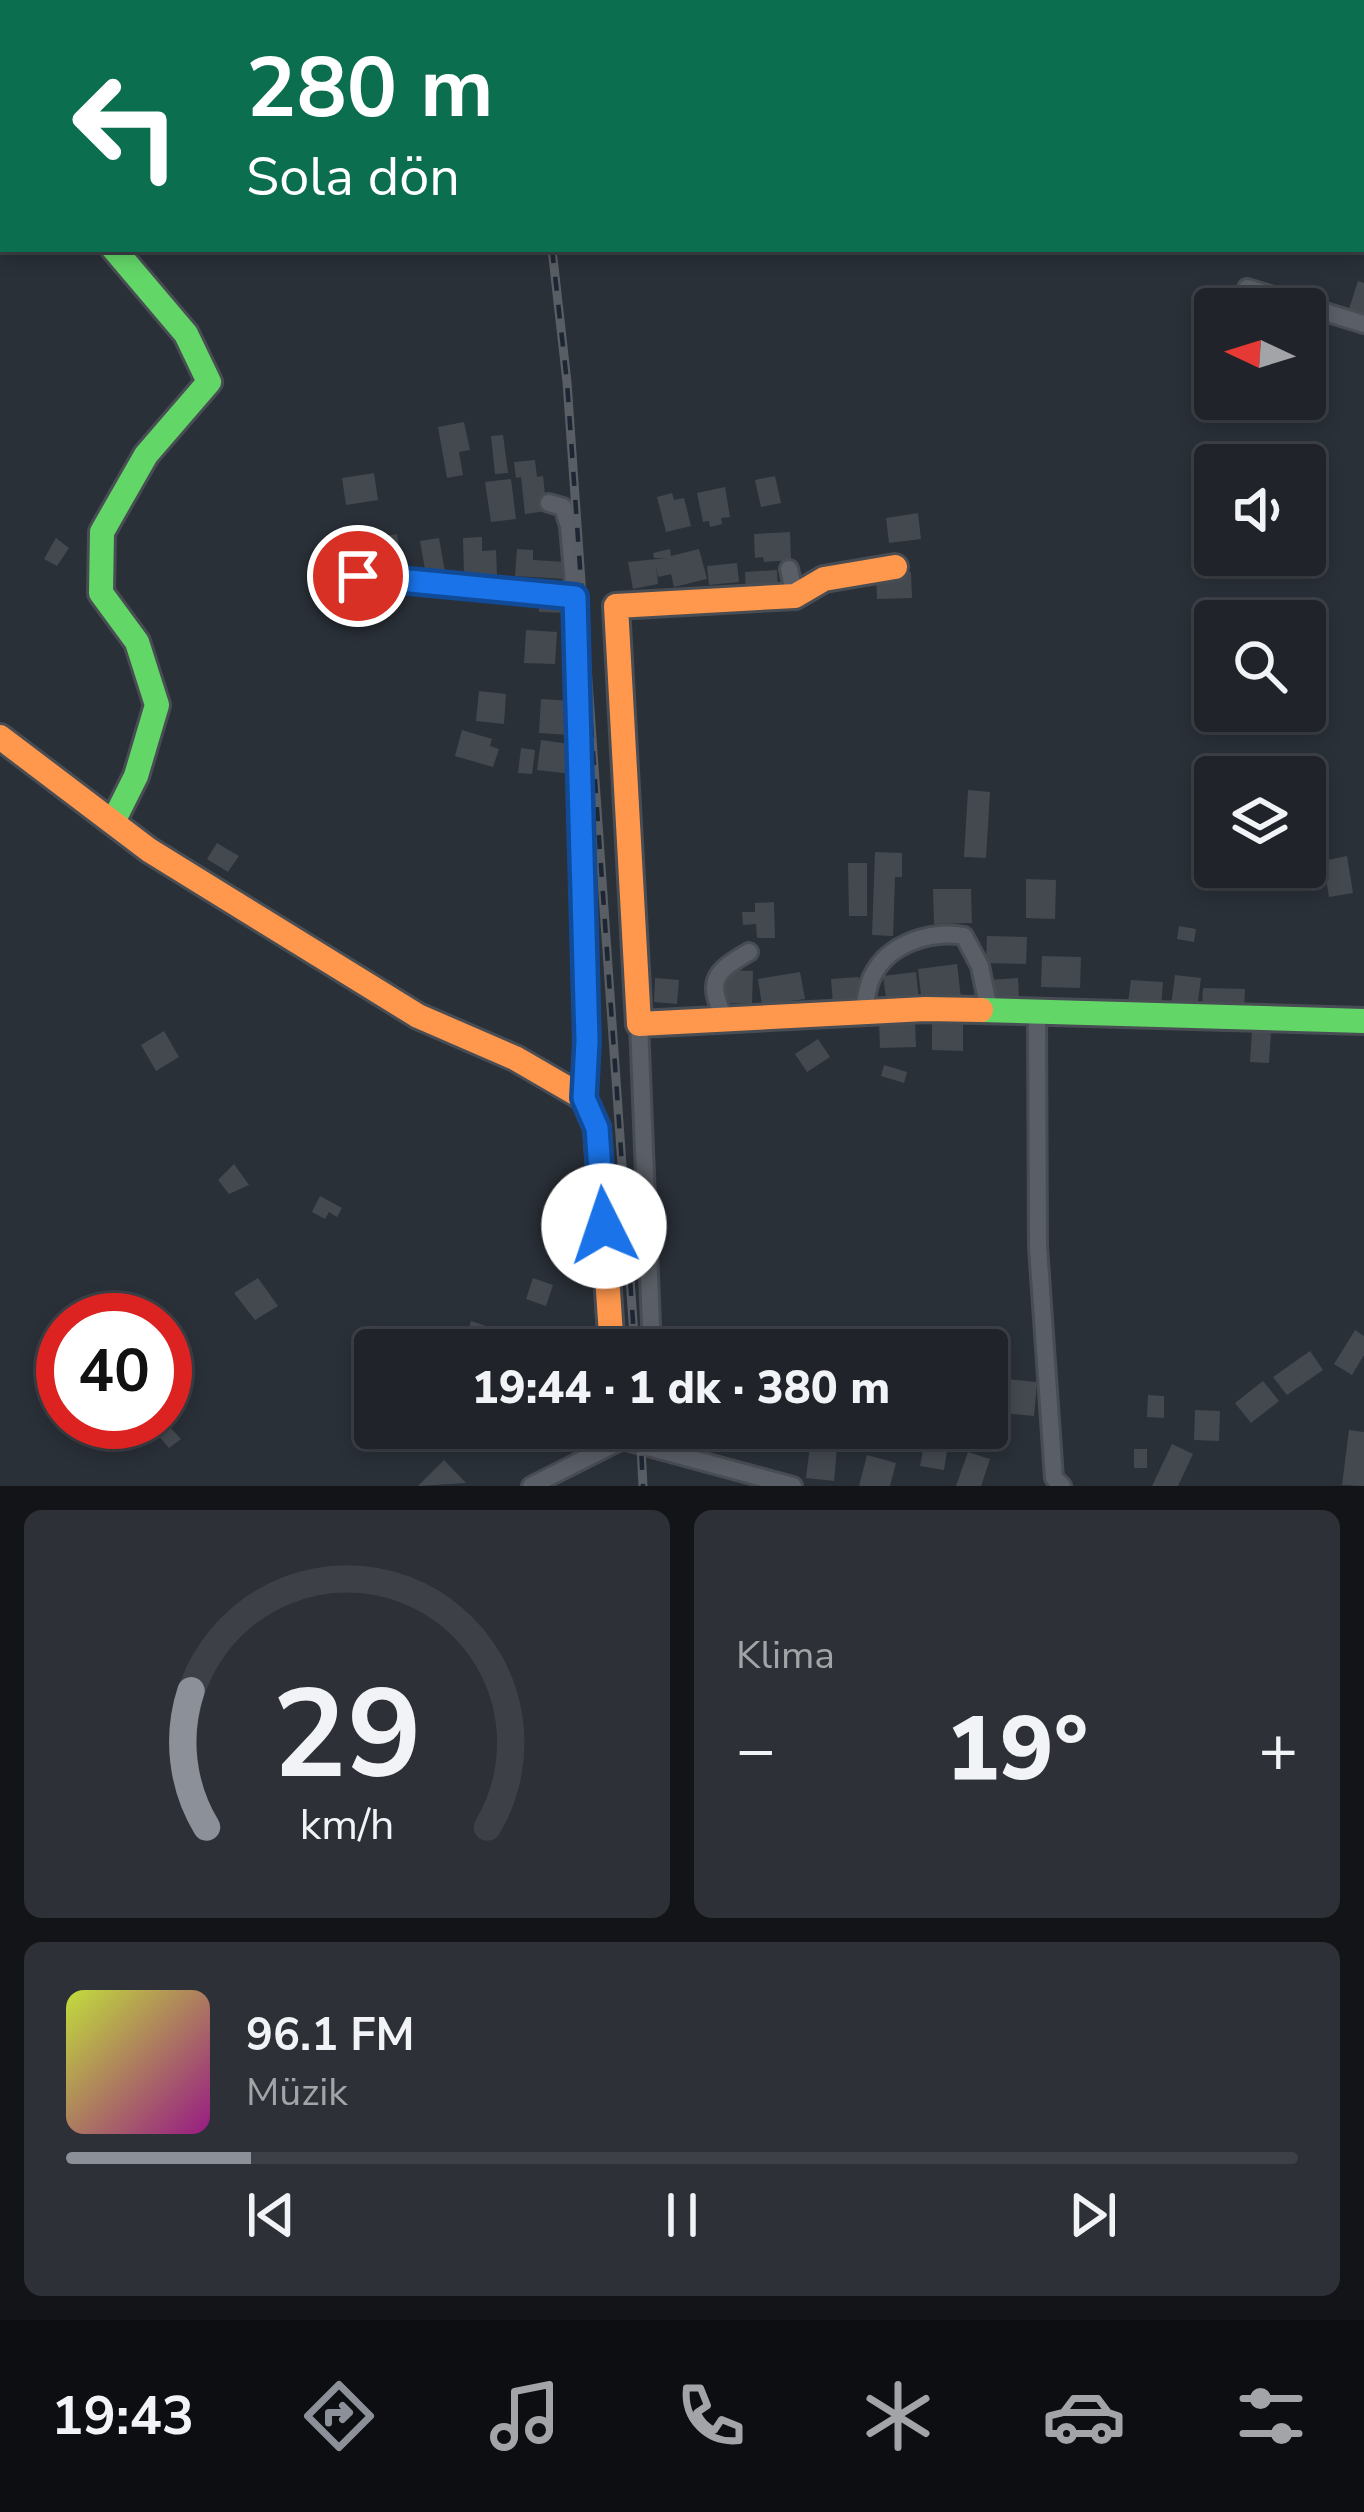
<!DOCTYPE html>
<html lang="tr">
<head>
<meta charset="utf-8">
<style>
	:root { --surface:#20242a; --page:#2d3036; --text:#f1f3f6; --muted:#a2a4a8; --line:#3d4147; --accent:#8c9099 }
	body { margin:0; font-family:"Nunito Sans",sans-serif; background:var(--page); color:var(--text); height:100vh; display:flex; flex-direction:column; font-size:45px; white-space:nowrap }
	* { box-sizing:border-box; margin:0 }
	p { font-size:39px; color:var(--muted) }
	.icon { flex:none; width:66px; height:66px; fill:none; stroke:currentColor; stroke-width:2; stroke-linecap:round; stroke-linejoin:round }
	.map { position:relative; height:1486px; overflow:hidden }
	.side { display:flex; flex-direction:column; gap:24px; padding:24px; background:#121417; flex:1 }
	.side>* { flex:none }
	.guide { position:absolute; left:0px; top:0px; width:1365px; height:252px; box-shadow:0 6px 18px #0003,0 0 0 3px var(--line); background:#0b6e4f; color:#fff; overflow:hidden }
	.needle { width:78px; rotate:274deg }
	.fabs { position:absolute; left:1194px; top:288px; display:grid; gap:24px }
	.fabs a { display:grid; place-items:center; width:132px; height:132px; border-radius:12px; background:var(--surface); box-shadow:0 6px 18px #0003,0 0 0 3px var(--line); font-size:60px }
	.speed { position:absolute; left:36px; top:1293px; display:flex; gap:24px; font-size:60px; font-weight:700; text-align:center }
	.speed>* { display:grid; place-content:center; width:156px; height:156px; border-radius:50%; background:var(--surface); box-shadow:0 6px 18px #0003,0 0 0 3px var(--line); line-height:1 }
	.speed .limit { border:18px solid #d22; background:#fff; color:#111 }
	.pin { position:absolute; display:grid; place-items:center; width:102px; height:102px; color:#fff; margin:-51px; border:6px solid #fff; border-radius:50%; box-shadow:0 3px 12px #0007 }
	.me { position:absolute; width:132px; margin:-66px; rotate:356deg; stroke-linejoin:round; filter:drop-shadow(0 0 9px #0008) }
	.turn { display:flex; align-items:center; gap:42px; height:252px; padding:0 48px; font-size:54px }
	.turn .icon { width:156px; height:156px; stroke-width:2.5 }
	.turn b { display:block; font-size:84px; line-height:102px }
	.big { font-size:90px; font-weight:800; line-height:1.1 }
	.side .widget { flex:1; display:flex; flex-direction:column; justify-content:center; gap:18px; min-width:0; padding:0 42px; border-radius:18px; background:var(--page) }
	.side .dial { align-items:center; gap:0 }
	.dial svg { height:312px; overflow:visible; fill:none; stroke:var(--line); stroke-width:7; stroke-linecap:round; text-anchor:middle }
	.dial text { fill:var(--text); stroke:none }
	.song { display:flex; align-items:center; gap:36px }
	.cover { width:144px; height:144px; border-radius:18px; background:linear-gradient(135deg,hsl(70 70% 55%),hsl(310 70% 35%)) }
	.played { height:12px; border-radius:6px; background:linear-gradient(90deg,var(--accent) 15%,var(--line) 15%) }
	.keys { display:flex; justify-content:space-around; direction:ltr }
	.heat { display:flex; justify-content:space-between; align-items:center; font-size:66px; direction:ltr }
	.side .tiles { flex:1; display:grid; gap:24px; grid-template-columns:1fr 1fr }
	.widget:last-child { grid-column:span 2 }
	.trip { position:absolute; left:354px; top:1329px; width:654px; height:120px; border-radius:12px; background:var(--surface); box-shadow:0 6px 18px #0003,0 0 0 3px var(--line); font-weight:800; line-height:120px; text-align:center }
	.dock { display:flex; height:192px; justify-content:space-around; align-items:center; background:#0d0e11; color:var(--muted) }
	.dock .icon { width:84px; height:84px }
	.dock .active { color:var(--accent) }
	.dock b { font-size:54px; color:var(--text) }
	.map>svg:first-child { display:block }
	.building { fill:#444950 }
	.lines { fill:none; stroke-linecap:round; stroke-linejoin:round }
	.street-casing { stroke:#484c53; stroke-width:22 }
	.fast-casing { stroke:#484c53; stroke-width:30 }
	.slow-casing { stroke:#484c53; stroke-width:30 }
	.street { stroke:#5a5e66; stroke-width:16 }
	.fast { stroke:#63d668; stroke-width:24 }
	.slow { stroke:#ff974d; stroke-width:24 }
	.rail-casing { stroke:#595d64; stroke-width:9 }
	.rail { stroke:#1d2633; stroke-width:4.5; stroke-dasharray:14; stroke-linecap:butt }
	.route-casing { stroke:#114b97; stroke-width:30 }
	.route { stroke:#1a73e8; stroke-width:21 }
</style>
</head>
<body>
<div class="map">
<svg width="1364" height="1486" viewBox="0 0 1364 1486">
	<rect width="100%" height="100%" fill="#2a3038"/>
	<!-- building -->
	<path class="building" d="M 1358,281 L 1364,283 L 1364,314 L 1349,309 Z
		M 1305,354 L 1323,358 L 1320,373 L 1305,370 Z
		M 1305,373 L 1320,376 L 1312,413 L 1298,410 L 1296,415 L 1272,409 L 1274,399 L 1305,399 Z
		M 464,422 L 470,450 L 459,452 L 463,475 L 447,478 L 438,427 Z
		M 503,435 L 508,473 L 495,474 L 491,436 Z
		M 535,460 L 537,477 L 543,476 L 547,511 L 525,514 L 521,477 L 516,478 L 514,462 Z
		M 374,473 L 378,500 L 346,505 L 342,478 Z
		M 775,476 L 781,503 L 761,507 L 755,480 Z
		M 511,479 L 516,519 L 491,522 L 485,482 Z
		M 725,487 L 730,517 L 721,518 L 722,524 L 710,527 L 709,521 L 703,522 L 697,493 Z
		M 672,493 L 674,500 L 684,498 L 691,526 L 666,532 L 657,497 Z
		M 918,513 L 921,539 L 889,543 L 886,518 Z
		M 790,532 L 791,560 L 764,562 L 763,557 L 755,558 L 754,534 Z
		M 397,534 L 402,567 L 379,570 L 374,538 Z
		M 482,537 L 482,551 L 496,550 L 497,575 L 464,576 L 463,538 Z
		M 56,538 L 69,548 L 57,566 L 44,559 Z
		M 439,538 L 445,572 L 426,575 L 420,541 Z
		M 320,543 L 355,546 L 353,575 L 318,568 Z
		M 517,549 L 533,550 L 533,560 L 566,562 L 566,579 L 515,576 Z
		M 670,549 L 671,556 L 699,549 L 707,579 L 674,587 L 671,574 L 658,577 L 656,565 L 658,584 L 633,589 L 628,562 L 667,558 L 654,558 L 653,553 Z
		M 737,563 L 739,582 L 709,585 L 707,566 Z
		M 777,570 L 778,591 L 746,593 L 745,572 Z
		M 911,572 L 912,598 L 877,599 L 876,574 Z
		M 539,603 L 570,604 L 570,613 L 539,612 Z
		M 526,630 L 557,632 L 555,664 L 524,663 Z
		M 479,691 L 506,694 L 504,724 L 476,721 Z
		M 541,699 L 573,701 L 570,735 L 539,733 Z
		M 462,730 L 492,739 L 490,746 L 499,749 L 493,767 L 455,756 Z
		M 541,740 L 569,744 L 567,756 L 574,757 L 572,774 L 537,770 Z
		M 521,748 L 535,750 L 532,774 L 518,773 Z
		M 968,790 L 990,792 L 986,858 L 964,857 Z
		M 217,843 L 239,856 L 228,872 L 207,859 Z
		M 875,852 L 902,853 L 902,877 L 895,877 L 893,936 L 872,935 Z
		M 1347,856 L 1353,893 L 1329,897 L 1323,861 Z
		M 848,863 L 867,863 L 867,916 L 849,916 Z
		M 1026,879 L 1056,880 L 1055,919 L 1026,918 Z
		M 933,889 L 971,889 L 972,923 L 934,924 Z
		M 774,902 L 775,938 L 757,938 L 756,924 L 743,925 L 742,912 L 755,912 L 755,903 Z
		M 1179,926 L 1196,929 L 1194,942 L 1177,939 Z
		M 987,936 L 1027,937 L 1026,964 L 986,963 Z
		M 1042,956 L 1081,957 L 1080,988 L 1041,987 Z
		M 957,964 L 961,998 L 922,1003 L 918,969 Z
		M 727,970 L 753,971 L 752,1004 L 723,1003 Z
		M 800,972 L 805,999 L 762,1005 L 758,979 Z
		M 916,972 L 919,1001 L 887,1005 L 883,976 Z
		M 1175,975 L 1201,978 L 1197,1009 L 1171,1006 Z
		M 859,977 L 861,1002 L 833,1004 L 831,979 Z
		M 655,978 L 679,980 L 677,1004 L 654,1002 Z
		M 1018,978 L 1019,1000 L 989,1002 L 988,980 Z
		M 1131,980 L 1163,982 L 1161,1006 L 1128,1003 Z
		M 1203,988 L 1245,989 L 1244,1011 L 1202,1009 Z
		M 932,1018 L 963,1019 L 963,1051 L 932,1050 Z
		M 915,1020 L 916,1047 L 880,1048 L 879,1021 Z
		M 164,1031 L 179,1057 L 156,1071 L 141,1045 Z
		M 1252,1031 L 1271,1032 L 1269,1063 L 1250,1062 Z
		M 818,1039 L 830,1057 L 807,1072 L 795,1054 Z
		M 884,1065 L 907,1072 L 904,1083 L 881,1076 Z
		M 234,1164 L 249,1185 L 229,1194 L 218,1180 Z
		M 320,1196 L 342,1208 L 337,1217 L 329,1212 L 325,1219 L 312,1212 Z
		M 258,1278 L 278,1306 L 255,1320 L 234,1293 Z
		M 533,1278 L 553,1285 L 546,1306 L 526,1299 Z
		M 471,1321 L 507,1333 L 503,1346 L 480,1339 L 477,1349 L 464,1345 Z
		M 1355,1330 L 1364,1336 L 1364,1355 L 1352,1375 L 1334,1364 Z
		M 1310,1351 L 1323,1370 L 1287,1395 L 1273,1377 Z
		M 1006,1379 L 1037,1382 L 1034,1416 L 1002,1413 Z
		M 1263,1381 L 1279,1401 L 1251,1423 L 1235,1403 Z
		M 1148,1395 L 1164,1396 L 1164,1418 L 1147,1417 Z
		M 1195,1410 L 1220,1411 L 1219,1441 L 1194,1440 Z
		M 167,1424 L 181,1439 L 169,1448 L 157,1434 Z
		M 845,1428 L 872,1428 L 867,1449 L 841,1443 Z
		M 1349,1430 L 1364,1432 L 1364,1486 L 1342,1485 Z
		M 925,1440 L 948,1444 L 944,1470 L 920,1466 Z
		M 1172,1444 L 1193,1454 L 1178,1486 L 1152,1486 Z
		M 810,1445 L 837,1448 L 834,1481 L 806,1478 Z
		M 1134,1449 L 1147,1449 L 1147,1468 L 1134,1468 Z
		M 968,1452 L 990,1459 L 981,1486 L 956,1486 Z
		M 867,1455 L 896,1463 L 890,1486 L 859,1486 Z
		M 444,1460 L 466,1483 L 418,1486 Z"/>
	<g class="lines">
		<!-- street casing -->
		<g class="street-casing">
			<path id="street" d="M 0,60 L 3,61
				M 1247,288 L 1364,324
				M 549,503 L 563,507 L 569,526 L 575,597 L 587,1041 L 584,1098
				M 789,569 L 795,596
				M 358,576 L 575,597
				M 1037,1011 L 1038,1247 L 1054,1478 L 1062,1486
				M 863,1012 C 866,1001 867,985 873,975 C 889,943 932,930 964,936 L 980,966 L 989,1010
				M 725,1019 C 706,981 714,972 749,952
				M 639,1024 L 652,1350
				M 619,1428 L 622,1440 L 793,1486
				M 531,1486 L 622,1440"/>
		</g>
		<!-- fast casing -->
		<g class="fast-casing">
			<path id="fast" d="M 113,822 L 136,776 L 157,705 L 137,642 L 101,593 L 102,532 L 146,455 L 209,382 L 186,334 L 114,249
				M 981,1010 L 1364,1021"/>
		</g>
		<!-- slow casing -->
		<g class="slow-casing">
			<path id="slow" d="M 895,567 L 824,579 L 795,596 L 616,606 L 639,1024 L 925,1009 L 981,1010
				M 0,737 L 149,850 L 418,1016 L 515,1058 L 584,1098 L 597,1128 L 612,1350"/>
		</g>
		<!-- street -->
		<use href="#street" class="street"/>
		<!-- fast -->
		<use href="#fast" class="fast"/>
		<!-- slow -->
		<use href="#slow" class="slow"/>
		<!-- rail casing -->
		<g class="rail-casing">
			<path id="rail" d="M 485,0 L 486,3
				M 552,249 L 567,382 L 635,1350
				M 640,1428 L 643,1486"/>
		</g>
		<!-- rail -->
		<use href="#rail" class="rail"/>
	</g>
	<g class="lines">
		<!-- route casing -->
		<g class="route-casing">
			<path id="route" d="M 358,576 L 575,597 L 587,1041 L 584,1098 L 597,1128 L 604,1226"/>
		</g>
		<!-- route -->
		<use href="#route" class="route"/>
	</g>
</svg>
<div class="fabs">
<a><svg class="needle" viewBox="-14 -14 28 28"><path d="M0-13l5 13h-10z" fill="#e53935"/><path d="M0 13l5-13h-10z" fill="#a2a4a8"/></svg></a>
<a><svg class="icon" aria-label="sound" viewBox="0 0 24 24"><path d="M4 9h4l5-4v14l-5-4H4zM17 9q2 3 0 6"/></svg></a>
<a><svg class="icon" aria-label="search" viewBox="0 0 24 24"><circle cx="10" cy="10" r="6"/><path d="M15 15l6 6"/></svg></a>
<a><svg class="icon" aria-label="layers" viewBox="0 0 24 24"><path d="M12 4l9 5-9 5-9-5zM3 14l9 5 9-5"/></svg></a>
</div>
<div class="speed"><div class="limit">40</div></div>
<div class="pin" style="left:358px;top:576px;background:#d93025"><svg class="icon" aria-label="arrive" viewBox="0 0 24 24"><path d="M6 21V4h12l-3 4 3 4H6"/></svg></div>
<svg class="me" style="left:604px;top:1226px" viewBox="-20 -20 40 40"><circle r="19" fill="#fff"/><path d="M0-13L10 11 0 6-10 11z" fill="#1a73e8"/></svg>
<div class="trip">19:44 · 1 dk · 380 m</div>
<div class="guide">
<div class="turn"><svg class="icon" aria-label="left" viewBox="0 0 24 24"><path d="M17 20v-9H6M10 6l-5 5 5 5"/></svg><div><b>280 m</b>Sola dön</div></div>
</div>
</div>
<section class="side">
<div class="tiles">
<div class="widget dial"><svg viewBox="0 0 100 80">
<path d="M14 69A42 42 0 1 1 86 69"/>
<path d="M14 69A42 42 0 0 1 10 34" stroke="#8c9099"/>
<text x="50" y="56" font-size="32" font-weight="700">29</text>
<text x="50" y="72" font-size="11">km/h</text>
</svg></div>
<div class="widget"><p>Klima</p>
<div class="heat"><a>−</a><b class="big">19°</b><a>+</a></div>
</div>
<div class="widget">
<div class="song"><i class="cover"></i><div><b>96.1 FM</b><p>Müzik</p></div></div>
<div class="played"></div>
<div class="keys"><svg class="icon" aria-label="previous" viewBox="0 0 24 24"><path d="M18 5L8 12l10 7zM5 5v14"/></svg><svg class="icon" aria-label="pause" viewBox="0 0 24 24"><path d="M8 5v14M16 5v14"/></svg><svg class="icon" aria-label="next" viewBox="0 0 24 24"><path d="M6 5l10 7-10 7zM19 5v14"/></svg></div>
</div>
</div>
</section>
<nav class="dock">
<b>19:43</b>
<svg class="icon active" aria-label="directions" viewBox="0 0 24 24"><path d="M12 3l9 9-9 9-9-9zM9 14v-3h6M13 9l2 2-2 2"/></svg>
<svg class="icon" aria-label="music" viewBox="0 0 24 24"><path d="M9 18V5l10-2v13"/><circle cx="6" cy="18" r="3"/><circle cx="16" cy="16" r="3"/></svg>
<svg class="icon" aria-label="phone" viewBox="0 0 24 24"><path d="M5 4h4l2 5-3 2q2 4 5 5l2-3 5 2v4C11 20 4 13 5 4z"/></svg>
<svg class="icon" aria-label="climate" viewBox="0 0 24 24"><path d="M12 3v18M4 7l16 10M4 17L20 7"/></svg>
<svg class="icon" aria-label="car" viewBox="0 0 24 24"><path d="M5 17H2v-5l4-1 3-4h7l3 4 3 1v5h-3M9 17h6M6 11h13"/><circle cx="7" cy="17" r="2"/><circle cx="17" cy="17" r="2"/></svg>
<svg class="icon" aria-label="filters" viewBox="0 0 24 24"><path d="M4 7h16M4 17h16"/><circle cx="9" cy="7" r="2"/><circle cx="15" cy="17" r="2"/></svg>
</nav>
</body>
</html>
